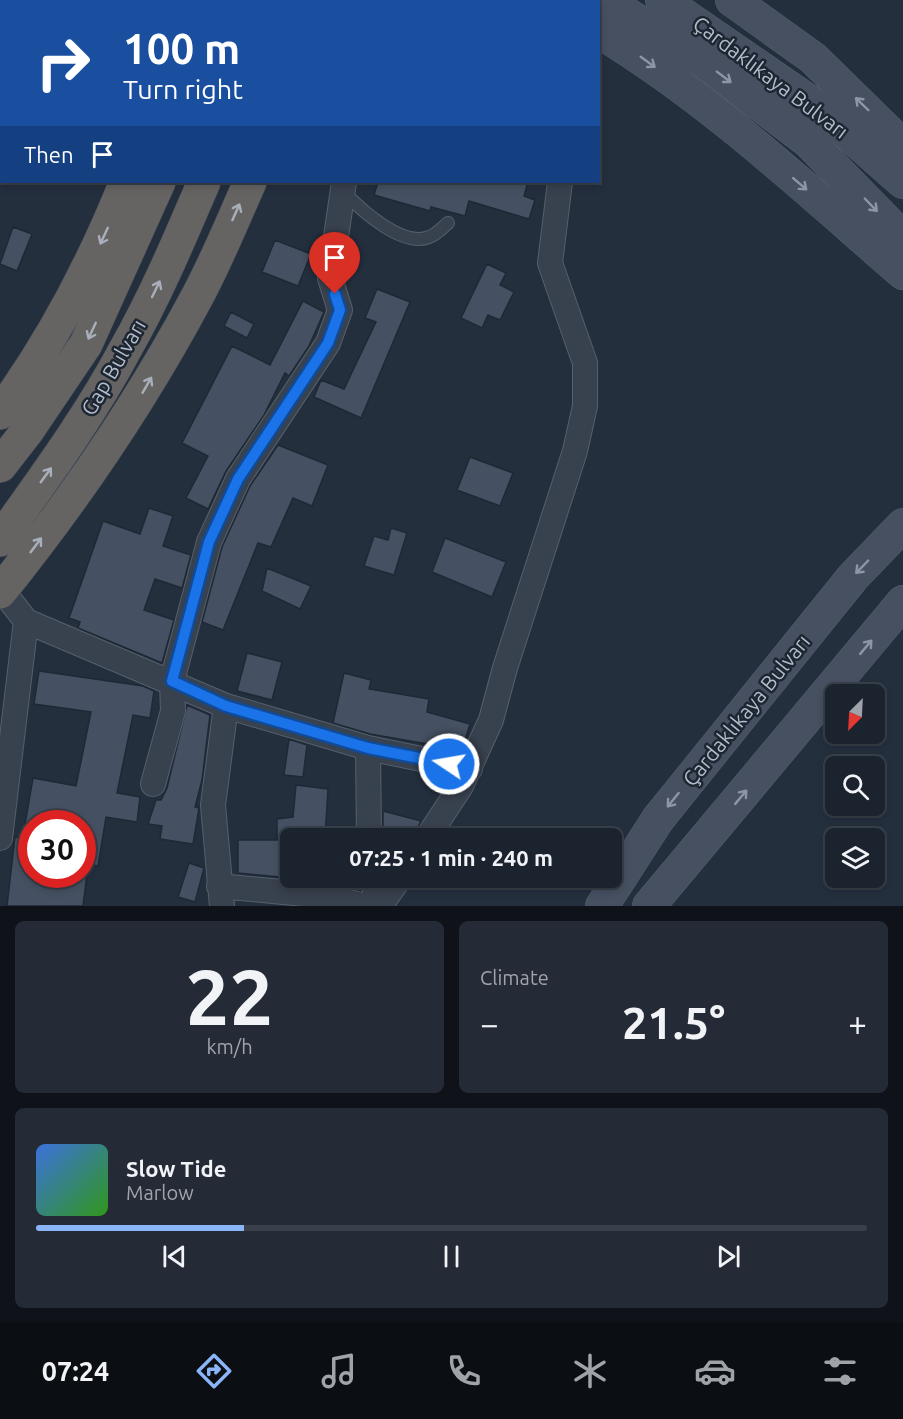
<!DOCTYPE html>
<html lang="en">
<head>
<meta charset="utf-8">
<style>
	:root { --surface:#1b232e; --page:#242b36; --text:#f1f3f6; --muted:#a0a4aa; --line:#39404a; --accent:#8ab4f8 }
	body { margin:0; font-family:Ubuntu,sans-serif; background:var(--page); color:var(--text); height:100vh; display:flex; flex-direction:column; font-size:22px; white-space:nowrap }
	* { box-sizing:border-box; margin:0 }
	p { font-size:20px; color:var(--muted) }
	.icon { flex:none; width:33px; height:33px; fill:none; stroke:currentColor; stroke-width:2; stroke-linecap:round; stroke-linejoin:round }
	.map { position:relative; height:906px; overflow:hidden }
	.details { display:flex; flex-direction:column; gap:15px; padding:15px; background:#0f1319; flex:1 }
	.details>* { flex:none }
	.guide { position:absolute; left:0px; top:0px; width:600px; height:183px; box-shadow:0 3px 9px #0003,0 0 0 2px var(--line); background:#1a4fa0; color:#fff; overflow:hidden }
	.needle { width:39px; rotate:204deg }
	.controls { position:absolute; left:825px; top:684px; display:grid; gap:12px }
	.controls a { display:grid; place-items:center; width:60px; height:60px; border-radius:9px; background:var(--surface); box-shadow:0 3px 9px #0003,0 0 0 2px var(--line); font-size:30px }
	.speed { position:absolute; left:18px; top:810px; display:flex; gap:12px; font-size:30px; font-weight:700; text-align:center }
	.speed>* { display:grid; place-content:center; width:78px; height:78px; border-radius:50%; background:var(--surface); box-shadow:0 3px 9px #0003,0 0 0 2px var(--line); line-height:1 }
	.speed .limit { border:9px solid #d22; background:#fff; color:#111 }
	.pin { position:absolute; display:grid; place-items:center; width:51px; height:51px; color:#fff; margin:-62px -26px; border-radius:50% 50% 50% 0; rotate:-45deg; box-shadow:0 0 6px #0007 }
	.pin .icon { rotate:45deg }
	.me { position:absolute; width:66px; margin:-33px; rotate:282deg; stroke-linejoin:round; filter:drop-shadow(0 0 4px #0008) }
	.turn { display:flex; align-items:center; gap:21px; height:126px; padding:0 24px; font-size:27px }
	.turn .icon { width:78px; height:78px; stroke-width:2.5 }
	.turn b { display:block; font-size:42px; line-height:51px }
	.then { display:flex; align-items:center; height:57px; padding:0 24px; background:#0003; gap:12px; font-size:22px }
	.big { font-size:45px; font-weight:700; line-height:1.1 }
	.details .card { flex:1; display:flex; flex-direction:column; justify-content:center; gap:9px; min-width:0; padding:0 21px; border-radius:9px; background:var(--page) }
	.details .dial { align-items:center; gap:0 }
	.dial b { font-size:78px; line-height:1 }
	.song { display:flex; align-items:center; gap:18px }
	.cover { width:72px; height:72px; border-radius:9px; background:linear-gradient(135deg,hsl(220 70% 55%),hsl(110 70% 35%)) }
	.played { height:6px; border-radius:3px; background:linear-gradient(90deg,var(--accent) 25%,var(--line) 25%) }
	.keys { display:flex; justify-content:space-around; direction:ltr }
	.heat { display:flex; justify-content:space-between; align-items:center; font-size:33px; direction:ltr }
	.details .tiles { flex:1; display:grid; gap:15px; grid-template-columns:1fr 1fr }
	.card:last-child { grid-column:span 2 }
	.trip { position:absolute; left:280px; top:828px; width:342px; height:60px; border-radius:9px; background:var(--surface); box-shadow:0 3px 9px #0003,0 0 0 2px var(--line); font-weight:700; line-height:60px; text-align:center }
	.tabs { display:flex; height:96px; justify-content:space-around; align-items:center; background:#0b0e12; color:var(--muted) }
	.tabs .icon { width:42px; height:42px }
	.tabs .current { color:var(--accent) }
	.tabs b { font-size:27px; color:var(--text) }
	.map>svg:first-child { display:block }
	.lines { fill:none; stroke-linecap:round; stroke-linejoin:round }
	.stream { stroke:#394c67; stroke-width:6 }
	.building { fill:#455162; stroke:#1f2835; stroke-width:1.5 }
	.service-casing { stroke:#565f6c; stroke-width:14 }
	.minor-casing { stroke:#565f6c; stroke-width:26 }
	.secondary-casing { stroke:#565f6c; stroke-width:34 }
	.trunk-casing { stroke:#434c59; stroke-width:34 }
	.service { stroke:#38414e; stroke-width:12 }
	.minor { stroke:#38414e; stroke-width:24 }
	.secondary { stroke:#465061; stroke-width:33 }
	.trunk { stroke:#656462; stroke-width:33 }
	.oneway { stroke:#8e96a5 }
	.oneway2 { stroke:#a8afba }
	.route-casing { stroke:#114b97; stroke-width:15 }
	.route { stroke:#1a73e8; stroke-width:10 }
	.labels { text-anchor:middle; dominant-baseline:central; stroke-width:5; stroke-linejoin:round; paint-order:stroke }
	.street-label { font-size:21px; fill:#b4bcc9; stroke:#1d2633 }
</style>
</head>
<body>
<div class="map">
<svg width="903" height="906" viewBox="0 0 903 906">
	<rect width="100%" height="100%" fill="#242f3e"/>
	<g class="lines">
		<!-- stream -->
		<path class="stream" d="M 45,2 L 45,0
			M 0,157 L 2,151"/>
	</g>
	<!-- building -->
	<path class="building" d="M 378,182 L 528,182 L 524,196 L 535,200 L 529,219 L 469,201 L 465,216 L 431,207 L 430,211 L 374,195 Z
		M 13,227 L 32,234 L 17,271 L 0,264 Z
		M 275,240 L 311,254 L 298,286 L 262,272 Z
		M 487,264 L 506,273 L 500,285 L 514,292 L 500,320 L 488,315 L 482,328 L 461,318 Z
		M 377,289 L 410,302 L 361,418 L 314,397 L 321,380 L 344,389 L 376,322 L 365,318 Z
		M 303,301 L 324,312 L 309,346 L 289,376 L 285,373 L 264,415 L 226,471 L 208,509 L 186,498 L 208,456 L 182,443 L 232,346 L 270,365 Z
		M 231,312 L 254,324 L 247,338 L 224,326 Z
		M 278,445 L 328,465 L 312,506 L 293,498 L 271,547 L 258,543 L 223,630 L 202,622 L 222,547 L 250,486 Z
		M 470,457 L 513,473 L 500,506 L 457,490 Z
		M 149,508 L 173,516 L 163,546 L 191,555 L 182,588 L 155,579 L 144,610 L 174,620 L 162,663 L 78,628 L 80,622 L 69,618 L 103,521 L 140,534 Z
		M 391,528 L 407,533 L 394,575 L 364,566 L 374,536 L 388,540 Z
		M 445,538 L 506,562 L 492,597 L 432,572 Z
		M 267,568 L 311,586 L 300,609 L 262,591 Z
		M 247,653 L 282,662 L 272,700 L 237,691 Z
		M 39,671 L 143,686 L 154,691 L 150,718 L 133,715 L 117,793 L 140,797 L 137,822 L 106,817 L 98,866 L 82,863 L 82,824 L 25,824 L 33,778 L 76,786 L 91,712 L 34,704 Z
		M 344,673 L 371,680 L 369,689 L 429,699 L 427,712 L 470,724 L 461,753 L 444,749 L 445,747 L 370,734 L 333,723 Z
		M 187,705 L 210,715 L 202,780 L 195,807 L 199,808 L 193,844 L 160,839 L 162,826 L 148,824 L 156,800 L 161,800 L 167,788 Z
		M 289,739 L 307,745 L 303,777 L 284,775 Z
		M 296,785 L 328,789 L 325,838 L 277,838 L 277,819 L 293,817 Z
		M 383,811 L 421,821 L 413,838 L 383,832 Z
		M 15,837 L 32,840 L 32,874 L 87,874 L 83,906 L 7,906 Z
		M 238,840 L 291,840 L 291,878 L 301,879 L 238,873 Z
		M 189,863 L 204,868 L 195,902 L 178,897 Z"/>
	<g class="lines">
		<!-- service casing -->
		<g class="service-casing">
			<path id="service" d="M 345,193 C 361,210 403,248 429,237 C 436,235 443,227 448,223"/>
		</g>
		<!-- minor casing -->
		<g class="minor-casing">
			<path id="minor" d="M 342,0 L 342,2
				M 26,621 L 226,706 L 368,748 L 470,769
				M 368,748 L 369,838
				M 153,784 L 173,711 L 172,681 L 209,542 L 238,479 L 328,343 L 340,310 L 330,278 L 344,182
				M 0,838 L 26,621 L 2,590
				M 427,838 L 461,786 L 491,720 L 505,668 L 575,451 L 585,406 L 585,363 L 550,263 L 560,182
				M 373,878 L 377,906
				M 219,886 L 325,896 L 365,906
				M 222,906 L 213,805 L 226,706
				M 380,906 L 400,878"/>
		</g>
		<!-- secondary casing -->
		<g class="secondary-casing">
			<path id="secondary" d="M 545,0 L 548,2
				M 604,0 L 706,63 L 809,142 L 903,238
				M 662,0 L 820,109 L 903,182
				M 732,0 L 813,58 L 903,146
				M 598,31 C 709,98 805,188 903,273
				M 602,906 L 658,819 L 853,577 L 903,525
				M 649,906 L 903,602"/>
		</g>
		<!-- trunk casing -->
		<g class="trunk-casing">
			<path id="trunk" d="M 196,2 L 197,0
				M 227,2 L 228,0
				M 276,2 L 277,0
				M 322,2 L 323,0
				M 0,413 C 53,341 93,264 126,182
				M 0,466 L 28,430 L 86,344 L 159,182
				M 0,540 C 44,478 90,416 126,348 C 156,295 180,238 204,182
				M 0,592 C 74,500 141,402 197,297 C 217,260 233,220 250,182"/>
		</g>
		<!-- service -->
		<use href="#service" class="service"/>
		<!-- minor -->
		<use href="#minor" class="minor"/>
		<!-- secondary -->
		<use href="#secondary" class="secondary"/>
		<!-- trunk -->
		<use href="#trunk" class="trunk"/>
	</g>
	<!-- one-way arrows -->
	<defs><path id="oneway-shaft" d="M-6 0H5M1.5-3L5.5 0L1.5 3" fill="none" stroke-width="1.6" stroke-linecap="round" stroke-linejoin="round" transform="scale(1.5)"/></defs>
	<g class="oneway">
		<use href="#oneway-shaft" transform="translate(648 62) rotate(36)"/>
		<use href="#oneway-shaft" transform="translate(724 77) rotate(37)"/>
		<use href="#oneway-shaft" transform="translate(862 104) rotate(-136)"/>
		<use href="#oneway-shaft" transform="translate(800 184) rotate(41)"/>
		<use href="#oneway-shaft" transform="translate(871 205) rotate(46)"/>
		<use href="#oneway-shaft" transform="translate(862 567) rotate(134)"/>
		<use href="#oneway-shaft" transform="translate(866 647) rotate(-50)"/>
		<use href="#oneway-shaft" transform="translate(741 797) rotate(-50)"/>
		<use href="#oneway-shaft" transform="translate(673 800) rotate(129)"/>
	</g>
	<g class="oneway2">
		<use href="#oneway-shaft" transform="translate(236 212) rotate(-66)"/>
		<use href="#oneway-shaft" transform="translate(104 236) rotate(115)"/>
		<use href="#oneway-shaft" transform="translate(156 289) rotate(-64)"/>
		<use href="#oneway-shaft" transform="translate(92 331) rotate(115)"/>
		<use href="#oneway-shaft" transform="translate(147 385) rotate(-60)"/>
		<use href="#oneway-shaft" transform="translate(46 475) rotate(-54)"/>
		<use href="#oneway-shaft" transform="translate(36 545) rotate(-53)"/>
	</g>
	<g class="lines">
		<!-- route casing -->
		<g class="route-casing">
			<path id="route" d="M 335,294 L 340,310 L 328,343 L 238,479 L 209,542 L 172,681 L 226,706 L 368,748 L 449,764"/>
		</g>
		<!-- route -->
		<use href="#route" class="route"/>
	</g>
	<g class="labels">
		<!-- street labels -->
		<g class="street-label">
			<text transform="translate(771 77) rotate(37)">Çardaklıkaya Bulvarı</text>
			<text transform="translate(113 367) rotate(-60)">Gap Bulvarı</text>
			<text transform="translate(746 710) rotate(-51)">Çardaklıkaya Bulvarı</text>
		</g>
	</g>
</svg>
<div class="controls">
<a><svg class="needle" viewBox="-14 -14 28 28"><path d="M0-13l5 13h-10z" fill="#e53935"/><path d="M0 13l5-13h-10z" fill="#a0a4aa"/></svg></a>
<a><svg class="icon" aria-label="search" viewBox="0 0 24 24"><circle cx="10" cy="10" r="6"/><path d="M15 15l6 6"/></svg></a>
<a><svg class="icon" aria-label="layers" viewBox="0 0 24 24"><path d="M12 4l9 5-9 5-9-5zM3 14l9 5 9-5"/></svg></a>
</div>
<div class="speed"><div class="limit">30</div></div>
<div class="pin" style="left:335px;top:294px;background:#d93025"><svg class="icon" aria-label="arrive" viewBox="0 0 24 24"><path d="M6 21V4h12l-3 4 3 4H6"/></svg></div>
<svg class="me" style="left:449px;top:764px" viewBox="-20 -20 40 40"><circle r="17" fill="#1a73e8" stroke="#fff" stroke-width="3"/><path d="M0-11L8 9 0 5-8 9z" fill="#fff"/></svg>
<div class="trip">07:25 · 1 min · 240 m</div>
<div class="guide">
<div class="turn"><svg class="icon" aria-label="right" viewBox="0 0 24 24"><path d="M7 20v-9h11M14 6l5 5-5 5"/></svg><div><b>100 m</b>Turn right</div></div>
<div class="then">Then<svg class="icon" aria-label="arrive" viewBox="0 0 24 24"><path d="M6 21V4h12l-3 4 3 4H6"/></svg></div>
</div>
</div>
<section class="details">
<div class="tiles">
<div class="card dial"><b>22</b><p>km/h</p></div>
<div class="card"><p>Climate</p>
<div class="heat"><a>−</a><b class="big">21.5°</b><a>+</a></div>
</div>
<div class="card">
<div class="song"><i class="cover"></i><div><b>Slow Tide</b><p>Marlow</p></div></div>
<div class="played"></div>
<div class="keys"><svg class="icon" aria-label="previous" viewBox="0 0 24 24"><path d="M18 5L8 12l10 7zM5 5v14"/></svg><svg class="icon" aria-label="pause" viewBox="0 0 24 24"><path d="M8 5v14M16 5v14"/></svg><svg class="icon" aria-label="next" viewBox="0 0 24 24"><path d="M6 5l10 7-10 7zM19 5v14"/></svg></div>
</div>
</div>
</section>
<nav class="tabs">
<b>07:24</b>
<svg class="icon current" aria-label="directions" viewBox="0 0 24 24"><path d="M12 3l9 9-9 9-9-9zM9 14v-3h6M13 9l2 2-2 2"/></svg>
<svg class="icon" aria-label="music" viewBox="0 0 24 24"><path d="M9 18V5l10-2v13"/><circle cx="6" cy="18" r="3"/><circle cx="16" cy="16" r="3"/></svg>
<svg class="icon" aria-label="phone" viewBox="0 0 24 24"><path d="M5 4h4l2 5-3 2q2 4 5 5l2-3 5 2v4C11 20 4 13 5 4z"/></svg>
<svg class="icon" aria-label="climate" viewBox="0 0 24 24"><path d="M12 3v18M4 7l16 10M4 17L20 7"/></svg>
<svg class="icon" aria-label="car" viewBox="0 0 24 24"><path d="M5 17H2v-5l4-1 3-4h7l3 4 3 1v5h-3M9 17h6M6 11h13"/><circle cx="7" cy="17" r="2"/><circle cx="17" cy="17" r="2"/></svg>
<svg class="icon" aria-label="filters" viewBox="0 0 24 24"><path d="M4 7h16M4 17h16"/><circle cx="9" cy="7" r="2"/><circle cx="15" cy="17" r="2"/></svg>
</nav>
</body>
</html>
